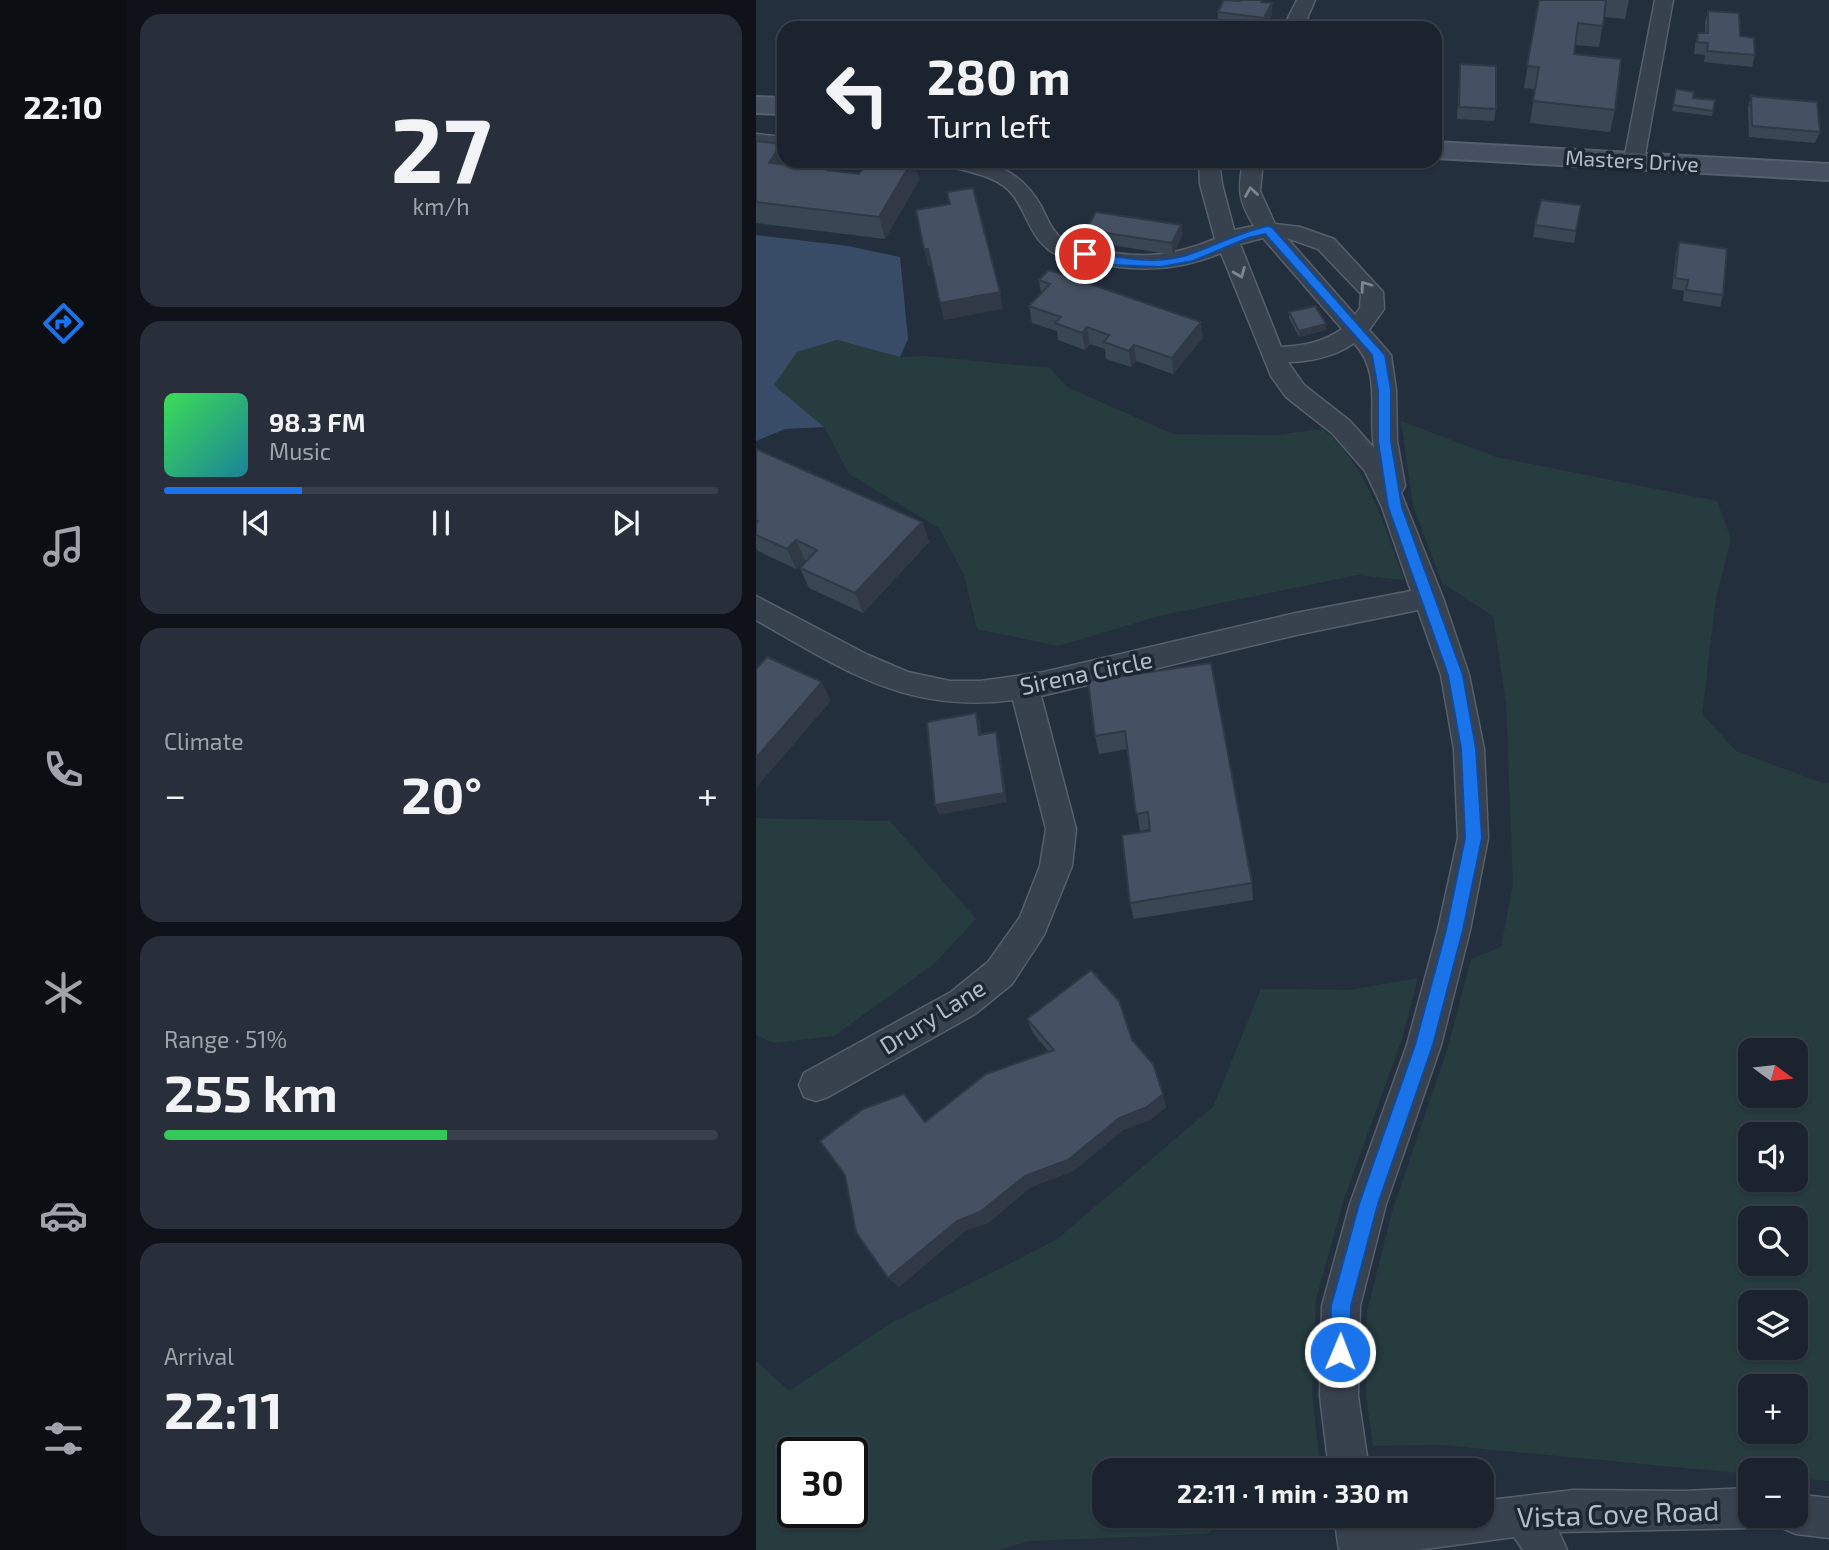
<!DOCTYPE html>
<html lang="en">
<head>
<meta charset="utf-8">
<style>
	:root { --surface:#1b232e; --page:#282f3a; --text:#f1f3f6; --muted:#a0a4aa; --line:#39404a; --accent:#1a73e8 }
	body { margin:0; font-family:"Exo 2",sans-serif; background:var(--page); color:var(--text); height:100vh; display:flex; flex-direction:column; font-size:26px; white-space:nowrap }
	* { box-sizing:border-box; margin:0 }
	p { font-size:23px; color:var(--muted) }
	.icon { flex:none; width:38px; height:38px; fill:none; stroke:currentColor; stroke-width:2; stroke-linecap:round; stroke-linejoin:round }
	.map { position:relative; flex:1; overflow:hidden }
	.sheet { display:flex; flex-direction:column; gap:14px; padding:14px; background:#0f1319; width:630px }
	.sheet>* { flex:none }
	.hud { position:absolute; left:21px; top:21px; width:665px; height:147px; border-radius:21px; box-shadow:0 2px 5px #0004,0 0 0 2px var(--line); background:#1b232e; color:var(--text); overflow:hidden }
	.needle { width:46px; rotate:105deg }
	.buttons { position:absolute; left:982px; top:1038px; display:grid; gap:14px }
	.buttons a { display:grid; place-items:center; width:70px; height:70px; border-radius:14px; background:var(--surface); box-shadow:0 2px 5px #0004,0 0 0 2px var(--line); font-size:35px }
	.speed { position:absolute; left:21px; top:1437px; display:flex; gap:14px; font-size:35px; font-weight:700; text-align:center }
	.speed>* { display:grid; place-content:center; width:91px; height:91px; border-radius:50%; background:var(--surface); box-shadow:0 2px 5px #0004,0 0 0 2px var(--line); line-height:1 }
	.speed .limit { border:4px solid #111; border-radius:10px; background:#fff; color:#111 }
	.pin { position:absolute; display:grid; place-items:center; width:60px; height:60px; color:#fff; margin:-30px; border:4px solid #fff; border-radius:50%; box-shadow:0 2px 7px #0007 }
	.me { position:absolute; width:77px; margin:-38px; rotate:1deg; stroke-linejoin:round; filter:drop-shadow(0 0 5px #0008) }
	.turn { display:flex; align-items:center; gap:24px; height:147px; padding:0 35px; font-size:32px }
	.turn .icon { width:91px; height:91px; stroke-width:2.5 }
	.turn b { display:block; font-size:49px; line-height:60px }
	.big { font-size:52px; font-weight:700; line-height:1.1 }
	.sheet .card { flex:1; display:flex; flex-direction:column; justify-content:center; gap:10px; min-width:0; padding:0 24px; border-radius:21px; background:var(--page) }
	.sheet .dial { align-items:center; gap:0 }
	.dial b { font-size:91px; line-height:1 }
	.song { display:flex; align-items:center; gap:21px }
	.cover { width:84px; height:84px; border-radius:10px; background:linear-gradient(135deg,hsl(130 70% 55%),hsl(190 70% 35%)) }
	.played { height:7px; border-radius:4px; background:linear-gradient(90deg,var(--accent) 25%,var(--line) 25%) }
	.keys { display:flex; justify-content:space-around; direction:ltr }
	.heat { display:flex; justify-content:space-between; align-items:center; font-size:38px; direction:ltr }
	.charge { height:10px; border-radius:5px; background:linear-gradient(90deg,#34c759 51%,var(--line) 0) }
	.trip { position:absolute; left:336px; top:1458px; width:402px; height:70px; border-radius:21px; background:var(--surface); box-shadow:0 2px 5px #0004,0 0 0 2px var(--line); font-weight:700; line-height:70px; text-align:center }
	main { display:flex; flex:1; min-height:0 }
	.menu { display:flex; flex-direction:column; width:126px; justify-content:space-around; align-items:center; background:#0b0e12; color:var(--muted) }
	.menu .icon { width:49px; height:49px }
	.menu .on { color:var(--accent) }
	.menu b { font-size:32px; color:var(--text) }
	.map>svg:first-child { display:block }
	.green { fill:#263c3f; fill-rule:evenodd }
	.water { fill:#394c67 }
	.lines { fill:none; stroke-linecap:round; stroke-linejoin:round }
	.street-casing { stroke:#565f6c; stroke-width:3 }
	.secondary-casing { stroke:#565f6c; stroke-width:4 }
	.street { fill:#38414e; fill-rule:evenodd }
	.secondary { fill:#465061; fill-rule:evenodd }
	.wall { fill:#3b4654 }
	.shaded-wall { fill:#303945 }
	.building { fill:#455162; stroke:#303945; stroke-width:2 }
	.oneway { stroke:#7c8592 }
	.route { fill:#1a73e8; stroke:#114b97; stroke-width:2 }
	.labels { text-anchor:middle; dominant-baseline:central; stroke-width:7; stroke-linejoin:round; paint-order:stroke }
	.far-street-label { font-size:21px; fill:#b4bcc9; stroke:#1d2633 }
	.street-label { font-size:24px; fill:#b4bcc9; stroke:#1d2633 }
	.near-street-label { font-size:28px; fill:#b4bcc9; stroke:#1d2633 }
</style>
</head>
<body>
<main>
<nav class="menu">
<b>22:10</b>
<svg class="icon on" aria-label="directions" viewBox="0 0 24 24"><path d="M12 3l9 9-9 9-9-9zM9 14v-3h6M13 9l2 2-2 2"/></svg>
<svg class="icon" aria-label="music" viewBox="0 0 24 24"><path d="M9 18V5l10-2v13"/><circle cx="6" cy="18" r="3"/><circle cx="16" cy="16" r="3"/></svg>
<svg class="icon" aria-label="phone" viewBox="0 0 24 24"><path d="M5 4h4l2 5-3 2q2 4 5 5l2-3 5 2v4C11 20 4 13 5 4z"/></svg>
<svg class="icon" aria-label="climate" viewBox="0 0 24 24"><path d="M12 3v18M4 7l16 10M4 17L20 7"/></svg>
<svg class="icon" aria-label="car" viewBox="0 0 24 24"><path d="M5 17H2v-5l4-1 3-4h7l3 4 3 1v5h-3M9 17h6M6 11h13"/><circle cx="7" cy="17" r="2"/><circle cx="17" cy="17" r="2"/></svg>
<svg class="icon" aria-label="filters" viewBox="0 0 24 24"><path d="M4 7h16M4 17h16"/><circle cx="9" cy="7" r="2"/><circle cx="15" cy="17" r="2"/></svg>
</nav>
<section class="sheet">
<div class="card dial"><b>27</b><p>km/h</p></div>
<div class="card">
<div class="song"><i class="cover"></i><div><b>98.3 FM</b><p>Music</p></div></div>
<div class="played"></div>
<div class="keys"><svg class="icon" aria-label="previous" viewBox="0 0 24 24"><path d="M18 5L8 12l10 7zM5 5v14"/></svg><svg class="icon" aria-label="pause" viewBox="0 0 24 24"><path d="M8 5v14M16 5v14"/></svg><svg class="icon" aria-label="next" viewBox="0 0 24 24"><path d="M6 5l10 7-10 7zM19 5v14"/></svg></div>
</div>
<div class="card"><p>Climate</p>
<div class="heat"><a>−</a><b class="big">20°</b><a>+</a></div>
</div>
<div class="card"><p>Range · 51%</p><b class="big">255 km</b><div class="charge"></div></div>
<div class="card"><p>Arrival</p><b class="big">22:11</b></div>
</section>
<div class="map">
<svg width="1073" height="1550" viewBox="0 0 1073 1550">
	<rect width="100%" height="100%" fill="#242f3e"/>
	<!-- green -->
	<path class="green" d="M 81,340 L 144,357 L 170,356 L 294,368 L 311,387 L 417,434 L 520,435 L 567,429 C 613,468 628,526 648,580 L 601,575 L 403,616 L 302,646 L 221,629 L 208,575 L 183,528 L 93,474 L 68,427 L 18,385 L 41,352 Z
		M 645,421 L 740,457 L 961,501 L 975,539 L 960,598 L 946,714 L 980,751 L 1069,784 L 1073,782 L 1073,1481 L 1040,1478 L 1040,1470 L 994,1470 L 994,1474 L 685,1445 L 617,1446 L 610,1397 L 611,1312 L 636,1212 L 692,1047 L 715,959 L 745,947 L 757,884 L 750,703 L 737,616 L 693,587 L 687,585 L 657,506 ZM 1040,1050 L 1040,1096 L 994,1096 L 994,1050 ZM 994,1134 L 1040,1134 L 1040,1180 L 994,1180 ZM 994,1218 L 1040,1218 L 1040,1264 L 994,1264 ZM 1040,1302 L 1040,1348 L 994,1348 L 994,1302 ZM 1040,1386 L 1040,1432 L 994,1432 L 994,1386 Z
		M 0,818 L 134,821 L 220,919 L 178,964 L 78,1036 L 18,1043 L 0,1035 Z
		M 662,978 L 646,1039 L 589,1196 L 560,1299 L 556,1393 L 564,1465 L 556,1470 L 348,1470 L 348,1516 L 481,1516 L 450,1534 L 273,1541 L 243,1550 L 0,1550 L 0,1361 L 33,1391 L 130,1326 L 300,1240 L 457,1107 L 505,989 L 593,990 ZM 96,1452 L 96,1512 L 37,1512 L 37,1452 Z"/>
	<!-- water -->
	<path class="water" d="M 0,235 L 92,246 L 144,257 L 152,339 L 144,357 L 81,340 L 41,352 L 18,385 L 68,427 L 29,429 L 0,441 Z"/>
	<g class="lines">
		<!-- street casing -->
		<g class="street-casing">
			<path id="street" d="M 541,0 L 559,0 L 547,28 L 527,28 Z
				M 899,0 L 917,0 L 888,160 L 885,164 L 871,164 L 868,160 Z
				M 0,134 L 28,137 L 28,149 L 0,146 Z
				M 186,161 C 230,161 261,164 285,206 C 291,218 297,234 309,241 C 316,246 327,246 335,248 C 381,260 416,257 459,239 L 444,184 L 443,161 L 463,161 L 466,184 L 478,230 L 498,226 C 482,200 482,190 487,161 L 507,161 L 504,191 L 519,224 L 544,227 L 578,239 L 627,292 L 628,309 L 613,330 L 635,355 L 640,390 L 641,441 L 649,486 L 645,493 L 687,598 L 713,675 L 728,749 L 732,838 L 714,930 L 685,1045 L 630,1204 L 604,1306 L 602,1396 L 613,1470 L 573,1470 L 564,1396 L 566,1306 L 594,1204 L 651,1045 L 682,930 L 702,838 L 698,749 L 685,675 L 662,610 L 540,635 L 285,696 L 320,829 L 316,866 L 288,935 L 256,984 L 219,1014 L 72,1097 L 60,1101 L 48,1097 L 43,1085 L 48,1073 L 195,992 L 232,962 L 264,917 L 284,866 L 290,829 L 257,700 C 151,714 88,670 0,620 L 0,596 L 112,655 L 152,672 L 194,681 L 224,681 L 288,672 L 540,613 L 655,591 L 626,507 L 609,471 L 576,433 L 530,397 L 515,376 L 465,253 C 417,273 372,272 322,259 C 313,257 299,256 292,249 C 274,235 270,212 257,195 C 242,175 211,172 189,165 ZM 507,238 L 586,329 C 567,342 548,346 525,347 L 484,244 ZM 531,238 L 562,249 L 605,294 L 604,308 L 599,315 ZM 598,343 C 626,373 612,410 618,448 L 594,421 L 548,385 L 532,362 C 554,362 580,356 598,343 Z
				M 994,1488 L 994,1516 L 1011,1516 L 1008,1522 L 994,1528 L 803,1532 L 811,1550 L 767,1550 L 758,1537 L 662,1550 L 583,1550 L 578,1516 L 618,1516 L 620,1525 L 646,1516 L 726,1516 L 726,1501 L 817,1490 L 928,1491 Z
				M 1040,1494 L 1073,1498 L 1073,1538 L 1040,1534 L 1026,1528 L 1020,1516 L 1040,1516 Z"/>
		</g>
		<!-- secondary casing -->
		<g class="secondary-casing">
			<path id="secondary" d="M 0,97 L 28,98 L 28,114 L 0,113 Z
				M 679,142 L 1073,164 L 1073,180 L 679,158 Z"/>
		</g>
		<!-- street -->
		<use href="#street" class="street"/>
		<!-- secondary -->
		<use href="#secondary" class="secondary"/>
	</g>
	<!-- wall -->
	<path class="wall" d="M 783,0 L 873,0 L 869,19 L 848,17 L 843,47 L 819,45 L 818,54 L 859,110 L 854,132 L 774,123 L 779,89 L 768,88 Z
		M 510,2 L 516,3 L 516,14 L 509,28 L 494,28 L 462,23 L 462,12 Z
		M 952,11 L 984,36 L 999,55 L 996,67 L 948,62 L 949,55 L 938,54 L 939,44 L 942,33 L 949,33 L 949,22 Z
		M 704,64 L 740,109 L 738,121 L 701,119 Z
		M 920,89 L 937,98 L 957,111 L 956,116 L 916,111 Z
		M 995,96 L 1064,132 L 1059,143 L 993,137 L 992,108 Z
		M 0,141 L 25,144 L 28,153 L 28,161 L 31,161 L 32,165 L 78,161 L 81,171 L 103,174 L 111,161 L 158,161 L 163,180 L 129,239 L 0,223 Z
		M 825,205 L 818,243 L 777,237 L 779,225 Z
		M 425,225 L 426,236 L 417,255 L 332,241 L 330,230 Z
		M 923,242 L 967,295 L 964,307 L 927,301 L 928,291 L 916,289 L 920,253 Z
		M 283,280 L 447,338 L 417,374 L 380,361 L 375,367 L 350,359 L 349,349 L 334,344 L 329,350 L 302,340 L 301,331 L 276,323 L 273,306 L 285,293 Z
		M 533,312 L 570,324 L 570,330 L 543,337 L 533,318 Z
		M 0,449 L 166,522 L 173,542 L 107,613 L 53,588 L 44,568 L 51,561 L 49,560 L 40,569 L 2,551 L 0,548 Z
		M 332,681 L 496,883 L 497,900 L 378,919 L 374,903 L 394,829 L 384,831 L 371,749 L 343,754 L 339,736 Z
		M 271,1019 L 376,1040 L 410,1107 L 394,1120 L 367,1130 L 317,1171 L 275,1187 L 232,1223 L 209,1231 L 143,1287 L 169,1122 L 293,1052 L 277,1033 Z"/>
	<!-- shaded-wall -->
	<path class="shaded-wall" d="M 516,3 L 516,14 L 509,28 L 508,28 L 508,18 Z
		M 25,144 L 28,153 L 28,161 L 31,161 L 32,166 L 13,163 Z
		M 78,161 L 84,182 L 71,170 Z
		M 156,161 L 158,161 L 163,180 L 129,239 L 123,217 Z
		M 425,225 L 426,236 L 417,255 L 416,243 Z
		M 168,249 L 172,249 L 177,266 L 172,266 Z
		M 244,292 L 247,309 L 188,320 L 184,303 Z
		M 445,322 L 447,338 L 417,374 L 416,358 Z
		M 570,324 L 570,330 L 543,337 L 543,331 Z
		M 331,327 L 334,344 L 329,350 L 326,333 Z
		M 378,345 L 380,361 L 375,367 L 373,351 Z
		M 166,522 L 173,542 L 107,613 L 99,593 Z
		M 40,540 L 49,560 L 40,569 L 31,549 Z
		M 66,682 L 75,701 L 0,788 L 0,758 Z
		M 220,713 L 224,723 L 227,745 L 223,735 Z
		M 240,732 L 243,742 L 251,802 L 183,815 L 179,805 Z
		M 407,1094 L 410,1107 L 394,1120 L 367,1130 L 317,1171 L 275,1187 L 232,1223 L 209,1231 L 143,1287 L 132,1278 L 201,1221 L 269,1176 L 363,1118 Z"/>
	<!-- building -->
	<path class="building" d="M 468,0 L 484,1 L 485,0 L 506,0 L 505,2 L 516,3 L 508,18 L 462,12 Z
		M 783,0 L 850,0 L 847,26 L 822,23 L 818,54 L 865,59 L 859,110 L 777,101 L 783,67 L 771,66 Z
		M 952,11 L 983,13 L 984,36 L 998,38 L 999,55 L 951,51 L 952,43 L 941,42 L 942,33 L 952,33 Z
		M 704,64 L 740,66 L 740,109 L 703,107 Z
		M 920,89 L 938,92 L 937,98 L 959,100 L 957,111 L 917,105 Z
		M 995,96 L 1061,102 L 1064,132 L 996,126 Z
		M 0,141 L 25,144 L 13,163 L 36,165 L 39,161 L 77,161 L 71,170 L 103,174 L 111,161 L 156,161 L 123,217 L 0,202 Z
		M 217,188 L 244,292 L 184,303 L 172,249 L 168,249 L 160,210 L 194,204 L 191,192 Z
		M 785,200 L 825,205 L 820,231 L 779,225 Z
		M 340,212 L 425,225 L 416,243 L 330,230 Z
		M 923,242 L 971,249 L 967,295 L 930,290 L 932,280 L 919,278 Z
		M 293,270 L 445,322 L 416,358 L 378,345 L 373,351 L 348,342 L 353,335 L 331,327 L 326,333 L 299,323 L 305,317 L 273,306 L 294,284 L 283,280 Z
		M 559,306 L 570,324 L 543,331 L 533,312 Z
		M 0,449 L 166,522 L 99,593 L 44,568 L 61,550 L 40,540 L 31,549 L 0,535 L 0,524 L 2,521 L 0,520 Z
		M 11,657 L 66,682 L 0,758 L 0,669 Z
		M 455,663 L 496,883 L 374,903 L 366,835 L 394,831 L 392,812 L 380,814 L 369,731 L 339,736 L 332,681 Z
		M 220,713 L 223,735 L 240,732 L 248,793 L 179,805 L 171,722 Z
		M 335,970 L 363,1001 L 376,1040 L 397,1064 L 407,1094 L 391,1107 L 363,1118 L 312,1160 L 269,1176 L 224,1212 L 201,1221 L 132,1278 L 100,1232 L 89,1175 L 64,1141 L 107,1109 L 148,1094 L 169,1122 L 230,1074 L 298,1050 L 271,1019 Z"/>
	<!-- one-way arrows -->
	<defs><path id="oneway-chevron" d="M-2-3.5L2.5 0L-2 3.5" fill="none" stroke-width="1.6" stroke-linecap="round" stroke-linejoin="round" transform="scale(1.75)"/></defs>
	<g class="oneway">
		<use href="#oneway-chevron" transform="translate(495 192) rotate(-99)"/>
		<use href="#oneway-chevron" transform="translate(484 273) rotate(68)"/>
		<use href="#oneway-chevron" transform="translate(609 286) rotate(-126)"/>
	</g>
	<!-- route -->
	<path class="route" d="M 512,226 L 516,227 L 629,355 L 635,390 L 635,441 L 646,507 L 707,675 L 720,749 L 726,838 L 707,930 L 677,1045 L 622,1204 L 595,1306 L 594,1352 L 592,1359 L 584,1362 L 577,1359 L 574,1352 L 575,1306 L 603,1204 L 659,1045 L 690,930 L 709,838 L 705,749 L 692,675 L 632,507 L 622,441 L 622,390 L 616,355 L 509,234 L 492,238 L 437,261 L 405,267 L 356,265 L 323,254 L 329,250 C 361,258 398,265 431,255 C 459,246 483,232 512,226 Z"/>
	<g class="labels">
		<!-- far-street labels -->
		<g class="far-street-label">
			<text transform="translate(876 160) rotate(3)">Masters Drive</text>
		</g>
		<!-- street labels -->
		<g class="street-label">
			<text transform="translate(330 672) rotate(-12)">Sirena Circle</text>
			<text transform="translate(176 1016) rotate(-32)">Drury Lane</text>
		</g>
		<!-- near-street labels -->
		<g class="near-street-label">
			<text transform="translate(862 1513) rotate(-2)">Vista Cove Road</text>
		</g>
	</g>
</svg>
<div class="buttons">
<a><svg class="needle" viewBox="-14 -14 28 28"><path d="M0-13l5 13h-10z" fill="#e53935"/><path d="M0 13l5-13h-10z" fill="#a0a4aa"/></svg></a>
<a><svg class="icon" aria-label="sound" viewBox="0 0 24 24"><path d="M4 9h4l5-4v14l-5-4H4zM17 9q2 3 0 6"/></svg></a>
<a><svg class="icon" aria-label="search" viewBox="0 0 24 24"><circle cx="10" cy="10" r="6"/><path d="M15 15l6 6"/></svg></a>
<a><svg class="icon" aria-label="layers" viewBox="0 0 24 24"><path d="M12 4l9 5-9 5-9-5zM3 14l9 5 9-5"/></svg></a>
<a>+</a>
<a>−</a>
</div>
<div class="speed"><div class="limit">30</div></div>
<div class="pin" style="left:329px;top:254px;background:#d93025"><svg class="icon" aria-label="arrive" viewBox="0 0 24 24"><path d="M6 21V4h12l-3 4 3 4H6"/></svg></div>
<svg class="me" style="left:584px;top:1352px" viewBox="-20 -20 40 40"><circle r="17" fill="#1a73e8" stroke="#fff" stroke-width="3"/><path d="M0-11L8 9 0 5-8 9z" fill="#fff"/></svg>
<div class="trip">22:11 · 1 min · 330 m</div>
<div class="hud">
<div class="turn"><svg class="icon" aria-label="left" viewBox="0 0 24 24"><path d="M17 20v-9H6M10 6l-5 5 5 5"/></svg><div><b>280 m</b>Turn left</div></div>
</div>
</div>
</main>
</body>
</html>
